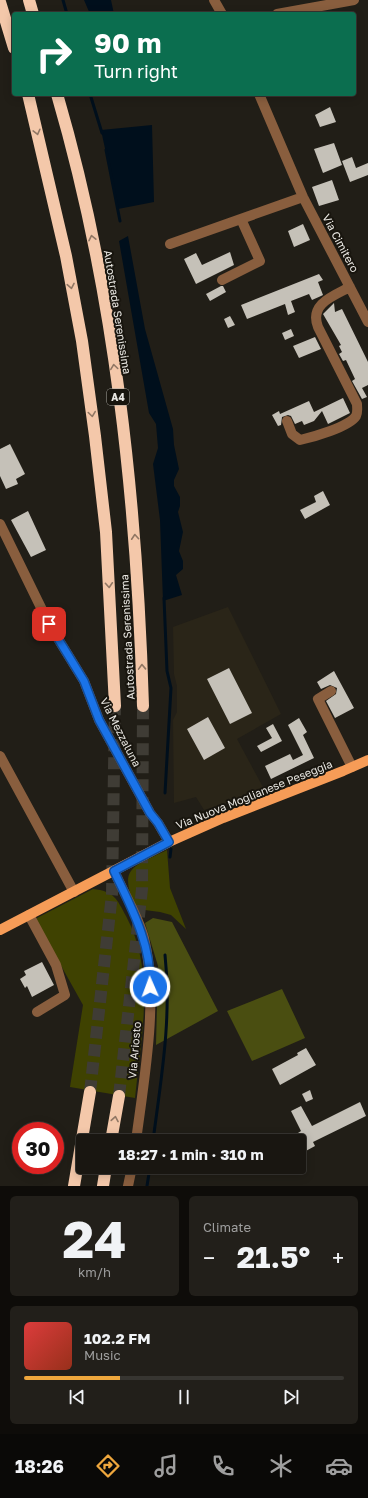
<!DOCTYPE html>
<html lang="en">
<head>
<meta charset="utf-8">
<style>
	:root { --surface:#191611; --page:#221f1a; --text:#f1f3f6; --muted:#9f9f9f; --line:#373531; --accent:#efa73d }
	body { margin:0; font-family:"Golos Text",sans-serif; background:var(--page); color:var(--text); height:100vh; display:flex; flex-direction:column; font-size:15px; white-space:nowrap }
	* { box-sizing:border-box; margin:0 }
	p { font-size:13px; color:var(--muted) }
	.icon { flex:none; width:22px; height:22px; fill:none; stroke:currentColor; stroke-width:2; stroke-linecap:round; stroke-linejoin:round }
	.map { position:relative; height:1186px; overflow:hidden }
	.side { display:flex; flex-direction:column; gap:10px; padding:10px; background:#0e0c09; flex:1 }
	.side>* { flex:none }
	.hud { position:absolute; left:12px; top:12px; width:344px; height:84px; border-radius:4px; box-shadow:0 2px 10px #0003,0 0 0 1px var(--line); background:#0b6e4f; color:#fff; overflow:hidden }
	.speed { position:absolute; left:12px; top:1122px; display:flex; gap:8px; font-size:20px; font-weight:700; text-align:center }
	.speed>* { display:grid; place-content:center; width:52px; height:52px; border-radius:50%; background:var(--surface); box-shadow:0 2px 10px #0003,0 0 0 1px var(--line); line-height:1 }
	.speed .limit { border:6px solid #d22; background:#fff; color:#111 }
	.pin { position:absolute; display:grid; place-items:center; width:34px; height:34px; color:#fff; margin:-17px; border-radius:8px; box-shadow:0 2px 6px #0006 }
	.me { position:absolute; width:44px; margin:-22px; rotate:358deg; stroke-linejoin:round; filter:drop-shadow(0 0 3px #0008) }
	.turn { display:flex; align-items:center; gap:14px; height:84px; padding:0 16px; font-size:18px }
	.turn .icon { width:52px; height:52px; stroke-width:2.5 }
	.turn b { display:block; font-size:28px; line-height:34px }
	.big { font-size:30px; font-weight:700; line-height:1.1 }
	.side .widget { flex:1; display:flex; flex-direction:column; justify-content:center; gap:6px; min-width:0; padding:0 14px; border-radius:6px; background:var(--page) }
	.side .dial { align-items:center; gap:0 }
	.dial b { font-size:52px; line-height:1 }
	.song { display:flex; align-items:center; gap:12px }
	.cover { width:48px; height:48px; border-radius:6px; background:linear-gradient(135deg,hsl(0 70% 55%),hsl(10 70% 35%)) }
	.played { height:4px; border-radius:2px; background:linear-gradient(90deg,var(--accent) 30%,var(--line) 30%) }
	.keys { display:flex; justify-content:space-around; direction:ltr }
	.heat { display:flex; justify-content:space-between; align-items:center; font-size:22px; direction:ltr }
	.side .tiles { flex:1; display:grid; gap:10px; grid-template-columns:1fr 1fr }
	.widget:last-child { grid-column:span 2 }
	.trip { position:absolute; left:76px; top:1134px; width:230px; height:40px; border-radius:4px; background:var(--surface); box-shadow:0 2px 10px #0003,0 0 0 1px var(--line); font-weight:700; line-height:40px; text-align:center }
	.dock { display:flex; height:64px; justify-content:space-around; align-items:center; background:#0a0907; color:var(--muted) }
	.dock .icon { width:28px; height:28px }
	.dock .on { color:var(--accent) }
	.dock b { font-size:18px; color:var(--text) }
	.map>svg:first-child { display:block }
	.built { fill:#2a2518 }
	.green { fill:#3f4201 }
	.forest { fill:#4a4e11 }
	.water { fill:#000f1c }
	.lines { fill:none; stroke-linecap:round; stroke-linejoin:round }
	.stream { stroke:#000f1c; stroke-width:3 }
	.building { fill:#c5c1b8 }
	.highway-tunnel { stroke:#3f3c35; stroke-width:12; stroke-dasharray:12 6; stroke-linecap:butt }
	.minor { stroke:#895e3e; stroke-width:10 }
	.major { stroke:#f69c57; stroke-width:10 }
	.highway { stroke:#f4c8aa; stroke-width:12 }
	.oneway { stroke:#917764 }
	.route-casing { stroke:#114b97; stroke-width:10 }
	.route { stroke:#1a73e8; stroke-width:7 }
	.labels { text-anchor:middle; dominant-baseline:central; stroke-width:4; stroke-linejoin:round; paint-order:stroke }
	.shield { fill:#18150e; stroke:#aaa8a2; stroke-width:1 }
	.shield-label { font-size:10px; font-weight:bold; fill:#e9e7e2 }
	.street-label { font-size:11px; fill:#e9e7e2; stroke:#18150e }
</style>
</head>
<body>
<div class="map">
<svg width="368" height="1186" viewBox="0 0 368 1186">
	<rect width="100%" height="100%" fill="#211e17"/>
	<!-- built -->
	<path class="built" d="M 228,607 L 281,714 L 237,739 L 264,789 L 250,796 L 204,810 L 196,797 L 174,803 L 173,720 L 177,712 L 177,686 L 174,674 L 173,627 Z"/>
	<!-- green -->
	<path class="green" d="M 167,850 L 170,888 L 186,929 L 171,915 L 160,912 L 137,909 C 117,868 132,867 167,850 Z
		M 93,889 C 114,891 117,899 126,916 C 156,972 141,1037 135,1098 L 70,1087 L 83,1005 L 35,919 Z"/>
	<!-- forest -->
	<path class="forest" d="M 153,918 L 172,922 L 218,1011 L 156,1045 L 158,966 L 145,923 Z
		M 282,989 L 305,1038 L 252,1061 L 227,1011 Z"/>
	<!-- water -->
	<path class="water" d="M 84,0 L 111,0 L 114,14 L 90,14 Z
		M 152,125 L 154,202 L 118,209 L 101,130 Z
		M 128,236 L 145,329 L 173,429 L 174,445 L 179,469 L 174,480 L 174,486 L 180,497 L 180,506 L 178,512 L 183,532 L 179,551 L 183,561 L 183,569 L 176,575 L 182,595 L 163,601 L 160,520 L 153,464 L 158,448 L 156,424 L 149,413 L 119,241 Z"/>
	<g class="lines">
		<!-- stream -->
		<path class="stream" d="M 63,0 L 67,14
			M 90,94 L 102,133
			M 106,150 L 120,221
			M 164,598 L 167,671 L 171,688 L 165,793
			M 170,857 L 171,849
			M 153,1141 C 161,1079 172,1018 165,955
			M 147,1186 L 150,1167"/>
	</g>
	<!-- building -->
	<path class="building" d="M 330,107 L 336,122 L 320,127 L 315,115 Z
		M 334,143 L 342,165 L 323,173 L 314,149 Z
		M 352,157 L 356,168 L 368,163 L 368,175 L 350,182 L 342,161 Z
		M 332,180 L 339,200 L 319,206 L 312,187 Z
		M 303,224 L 310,240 L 294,247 L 288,231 Z
		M 230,252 L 234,265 L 196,284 L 184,259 L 196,253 L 202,265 Z
		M 319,274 L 323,280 L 318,282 L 323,295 L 321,296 L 312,300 L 309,294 L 291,301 L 295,312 L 288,315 L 285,304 L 247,319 L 241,305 Z
		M 221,286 L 223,286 L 226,292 L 210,301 L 206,294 Z
		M 334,303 L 335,312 L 342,309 L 368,362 L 368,385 L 362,388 L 367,397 L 362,399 L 352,381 L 355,379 L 346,360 L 343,361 L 339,354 L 342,352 L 339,346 L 341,345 L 323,314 Z
		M 230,316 L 235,325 L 228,328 L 224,319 Z
		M 291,329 L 294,336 L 285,340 L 282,333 Z
		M 315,337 L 321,349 L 299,358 L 293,346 Z
		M 343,398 L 350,413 L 328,424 L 322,411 L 314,421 L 304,425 L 302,421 L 295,424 L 291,416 L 288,415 L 282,417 L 281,425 L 278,426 L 272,415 L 279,411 L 280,414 L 309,401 L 314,412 Z
		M 10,444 L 25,474 L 16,479 L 18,484 L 6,489 L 0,476 L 0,449 Z
		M 323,491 L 330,505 L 305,519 L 300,510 L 316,502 L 314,496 Z
		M 28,511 L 46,550 L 31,557 L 11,520 Z
		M 229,668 L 252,713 L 230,724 L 207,679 Z
		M 334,671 L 354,708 L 335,718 L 326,701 L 336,694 L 337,688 L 330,685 L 321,689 L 317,682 Z
		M 208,717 L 225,748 L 204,760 L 187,729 Z
		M 299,718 L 307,732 L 303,735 L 314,758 L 271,779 L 265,766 L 290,754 L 293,760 L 303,755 L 288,725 Z
		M 273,724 L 282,741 L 261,752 L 257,746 L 272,738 L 266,728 Z
		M 42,962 L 54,985 L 32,997 L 27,986 L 25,988 L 20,979 L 26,975 L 24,971 Z
		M 306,1048 L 316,1065 L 280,1085 L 272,1069 L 298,1055 L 297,1053 Z
		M 310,1090 L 313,1099 L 306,1102 L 302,1094 Z
		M 360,1102 L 366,1116 L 313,1142 L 315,1146 L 304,1152 L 301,1145 L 303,1144 L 298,1133 L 301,1131 L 291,1111 L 301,1106 L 312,1126 Z"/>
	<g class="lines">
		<!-- highway-tunnel -->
		<path class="highway-tunnel" d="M 90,1092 L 112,894 L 115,706
			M 119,1096 L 142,889 L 143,706"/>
		<!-- minor -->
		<path class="minor" d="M 214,0 L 222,14
			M 277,14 L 354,0
			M 259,94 L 303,197 L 368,322
			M 170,244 L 303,197
			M 222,280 L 260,261 L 241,219
			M 287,421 L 292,434 L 300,440 C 313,437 349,427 356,416 C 358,412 357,408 357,404 L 318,327 C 309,304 333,296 350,287
			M 0,524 L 49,624 L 84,681 L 99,720 L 150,813 L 158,823 L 169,842
			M 331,691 L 318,699 L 352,767
			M 0,756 L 74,892
			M 114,871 C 123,891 139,918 144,938 C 159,999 144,1079 136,1141
			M 29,915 L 56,965 L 65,995 L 37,1012
			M 128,1186 L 132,1167"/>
		<!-- major -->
		<path class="major" d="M 0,930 L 169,842 L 223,818 L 343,771 L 368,760"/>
		<!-- highway -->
		<path class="highway" d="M 29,0 L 33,14
			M 0,2 L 14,48
			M 28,94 L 66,256 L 82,341 L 95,436 L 106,532 L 115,706
			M 57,94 C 115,292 137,501 143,706
			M 111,1141 L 119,1096
			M 74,1186 L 90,1092
			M 103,1186 L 106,1167"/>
	</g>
	<!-- one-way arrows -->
	<defs><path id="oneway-chevron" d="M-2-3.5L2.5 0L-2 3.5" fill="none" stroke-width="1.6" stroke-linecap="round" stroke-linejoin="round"/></defs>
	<g class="oneway">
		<use href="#oneway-chevron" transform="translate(37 132) rotate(76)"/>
		<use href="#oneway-chevron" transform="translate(92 238) rotate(-102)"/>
		<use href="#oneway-chevron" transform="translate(71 286) rotate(79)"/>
		<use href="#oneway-chevron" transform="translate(114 367) rotate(-98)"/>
		<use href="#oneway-chevron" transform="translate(92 414) rotate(82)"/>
		<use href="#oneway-chevron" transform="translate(135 537) rotate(-94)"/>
		<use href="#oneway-chevron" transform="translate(109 585) rotate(86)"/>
		<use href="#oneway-chevron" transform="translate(142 667) rotate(-92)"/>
		<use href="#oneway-chevron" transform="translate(115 1119) rotate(-80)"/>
	</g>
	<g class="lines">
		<!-- route casing -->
		<g class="route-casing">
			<path id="route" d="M 49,624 L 84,681 L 99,720 L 150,813 L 158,823 L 169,842 L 114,871 C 131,907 152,945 150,987"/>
		</g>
		<!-- route -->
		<use href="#route" class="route"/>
	</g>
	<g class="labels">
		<!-- shield labels -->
		<rect class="shield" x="107" y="389" width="22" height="16" rx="3"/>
		<g class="shield-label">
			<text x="118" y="397">A4</text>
		</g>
		<!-- street labels -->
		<g class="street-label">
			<text transform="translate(341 243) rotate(62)">Via Cimitero</text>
			<text transform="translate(118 312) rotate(81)">Autostrada Serenissima</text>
			<text transform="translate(127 637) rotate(-93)">Autostrada Serenissima</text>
			<text transform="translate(121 732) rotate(63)">Via Mezzaluna</text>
			<text transform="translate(254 794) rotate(-22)">Via Nuova Moglianese Peseggia</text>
			<text transform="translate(134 1050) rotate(-85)">Via Ariosto</text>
		</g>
	</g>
</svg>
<div class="speed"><div class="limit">30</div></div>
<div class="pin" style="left:49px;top:624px;background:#d93025"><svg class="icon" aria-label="arrive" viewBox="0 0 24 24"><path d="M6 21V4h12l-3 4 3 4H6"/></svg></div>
<svg class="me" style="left:150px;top:987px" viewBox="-20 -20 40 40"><circle r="17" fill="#1a73e8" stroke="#fff" stroke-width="3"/><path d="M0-11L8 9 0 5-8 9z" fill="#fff"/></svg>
<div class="trip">18:27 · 1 min · 310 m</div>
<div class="hud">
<div class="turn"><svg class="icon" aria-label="right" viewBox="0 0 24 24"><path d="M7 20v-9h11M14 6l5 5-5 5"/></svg><div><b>90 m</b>Turn right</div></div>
</div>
</div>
<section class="side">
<div class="tiles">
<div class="widget dial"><b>24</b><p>km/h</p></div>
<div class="widget"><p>Climate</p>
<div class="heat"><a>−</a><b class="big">21.5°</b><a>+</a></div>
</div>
<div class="widget">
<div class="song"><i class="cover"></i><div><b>102.2 FM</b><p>Music</p></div></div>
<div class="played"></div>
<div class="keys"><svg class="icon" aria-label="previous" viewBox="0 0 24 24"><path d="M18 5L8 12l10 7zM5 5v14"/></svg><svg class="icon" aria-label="pause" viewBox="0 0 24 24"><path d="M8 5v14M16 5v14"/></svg><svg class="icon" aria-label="next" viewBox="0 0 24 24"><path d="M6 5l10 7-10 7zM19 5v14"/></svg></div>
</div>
</div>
</section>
<nav class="dock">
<b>18:26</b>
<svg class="icon on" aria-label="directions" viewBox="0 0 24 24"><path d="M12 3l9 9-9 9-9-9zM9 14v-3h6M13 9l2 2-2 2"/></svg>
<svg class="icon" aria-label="music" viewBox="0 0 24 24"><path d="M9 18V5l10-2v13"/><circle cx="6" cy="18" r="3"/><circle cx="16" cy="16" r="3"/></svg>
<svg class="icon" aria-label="phone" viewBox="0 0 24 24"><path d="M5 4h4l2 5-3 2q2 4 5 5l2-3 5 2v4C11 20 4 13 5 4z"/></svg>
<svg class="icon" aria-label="climate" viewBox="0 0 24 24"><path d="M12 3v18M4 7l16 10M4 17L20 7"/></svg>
<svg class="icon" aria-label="car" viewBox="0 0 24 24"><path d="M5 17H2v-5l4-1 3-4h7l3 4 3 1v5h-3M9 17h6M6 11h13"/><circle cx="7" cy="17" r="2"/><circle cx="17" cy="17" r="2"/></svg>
</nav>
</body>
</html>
